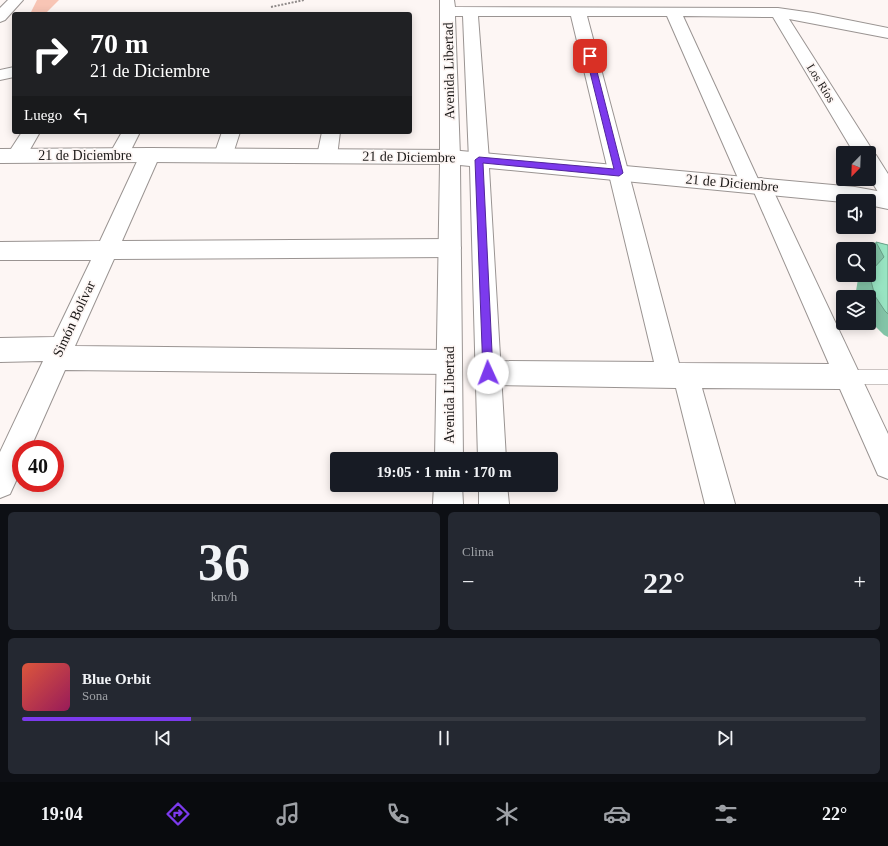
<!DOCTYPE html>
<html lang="es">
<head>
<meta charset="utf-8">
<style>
	:root { --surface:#171b24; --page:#242831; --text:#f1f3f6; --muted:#9ea1a6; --line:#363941; --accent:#7c3aed }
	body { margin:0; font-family:"Times New Roman",serif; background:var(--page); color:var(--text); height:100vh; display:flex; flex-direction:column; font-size:15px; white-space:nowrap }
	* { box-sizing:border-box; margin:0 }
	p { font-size:13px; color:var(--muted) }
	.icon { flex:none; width:22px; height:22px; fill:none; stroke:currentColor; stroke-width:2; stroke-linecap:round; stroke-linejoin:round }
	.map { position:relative; height:504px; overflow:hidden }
	.details { display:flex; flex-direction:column; gap:8px; padding:8px; background:#0d0f14; flex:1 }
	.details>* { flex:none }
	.banner { position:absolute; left:12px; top:12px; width:400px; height:122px; border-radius:4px; box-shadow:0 2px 10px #0003; background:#202124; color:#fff; overflow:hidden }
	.needle { width:26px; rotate:203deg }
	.buttons { position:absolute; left:836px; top:146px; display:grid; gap:8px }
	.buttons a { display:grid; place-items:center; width:40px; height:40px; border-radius:4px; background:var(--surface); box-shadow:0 2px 10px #0003; font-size:20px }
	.speed { position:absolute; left:12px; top:440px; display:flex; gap:8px; font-size:20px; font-weight:700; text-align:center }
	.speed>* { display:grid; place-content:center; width:52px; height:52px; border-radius:50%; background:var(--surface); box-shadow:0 2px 10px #0003; line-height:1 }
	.speed .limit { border:6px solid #d22; background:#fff; color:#111 }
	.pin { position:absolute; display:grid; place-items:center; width:34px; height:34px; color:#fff; margin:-17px; border-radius:8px; box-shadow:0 2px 6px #0006 }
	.me { position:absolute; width:44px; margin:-22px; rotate:358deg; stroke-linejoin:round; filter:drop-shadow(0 0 3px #0008) }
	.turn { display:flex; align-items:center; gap:14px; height:84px; padding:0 12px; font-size:18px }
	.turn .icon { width:52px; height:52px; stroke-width:2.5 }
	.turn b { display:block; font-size:28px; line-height:34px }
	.then { display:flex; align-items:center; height:38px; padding:0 12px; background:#0003; gap:8px; font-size:15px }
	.big { font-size:30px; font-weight:700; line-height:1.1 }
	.details .widget { flex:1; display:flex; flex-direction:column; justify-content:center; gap:6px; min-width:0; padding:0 14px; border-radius:6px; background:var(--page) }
	.details .dial { align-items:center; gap:0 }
	.dial b { font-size:52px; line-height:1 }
	.song { display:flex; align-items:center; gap:12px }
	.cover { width:48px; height:48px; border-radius:6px; background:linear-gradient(135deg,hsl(10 70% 55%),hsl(330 70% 35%)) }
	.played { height:4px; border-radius:2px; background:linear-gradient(90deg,var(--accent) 20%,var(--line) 20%) }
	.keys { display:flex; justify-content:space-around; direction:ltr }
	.heat { display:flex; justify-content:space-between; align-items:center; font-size:22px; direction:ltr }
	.details .tiles { flex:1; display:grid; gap:8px; grid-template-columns:1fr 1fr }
	.widget:last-child { grid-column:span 2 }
	.trip { position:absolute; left:330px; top:452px; width:228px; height:40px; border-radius:4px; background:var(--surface); box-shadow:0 2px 10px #0003; font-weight:700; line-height:40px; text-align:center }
	.menu { display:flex; height:64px; justify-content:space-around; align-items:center; background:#090b0e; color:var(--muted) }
	.menu .icon { width:28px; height:28px }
	.menu .on { color:var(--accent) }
	.menu b { font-size:18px; color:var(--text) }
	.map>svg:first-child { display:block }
	.green { fill:#f8c5b5 }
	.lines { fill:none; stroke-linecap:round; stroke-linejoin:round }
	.service-casing { stroke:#9a9492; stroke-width:1 }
	.minor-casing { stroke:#9a9492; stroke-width:2 }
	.tertiary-casing { stroke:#9a9492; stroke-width:2 }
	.path { stroke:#908b8a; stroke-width:2; stroke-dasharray:2 1.5; stroke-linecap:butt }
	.service { fill:#fff; fill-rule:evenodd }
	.minor { fill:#fff; fill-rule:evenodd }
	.tertiary { fill:#fff; fill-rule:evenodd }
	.wall { fill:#83c4a7 }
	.building { fill:#98e4c2; stroke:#6aa088 }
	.route { fill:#7c3aed; stroke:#51269a }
	.labels { text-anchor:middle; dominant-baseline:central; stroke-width:3.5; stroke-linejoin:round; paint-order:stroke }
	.far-street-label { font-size:12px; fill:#1a1817; stroke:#fdf6f4 }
	.street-label { font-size:14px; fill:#1a1817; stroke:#fdf6f4 }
</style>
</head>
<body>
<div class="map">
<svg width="888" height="504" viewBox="0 0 888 504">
	<rect width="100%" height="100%" fill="#fdf6f4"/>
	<!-- green -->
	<path class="green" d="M 37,0 L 59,0 L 45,14 L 30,14 Z"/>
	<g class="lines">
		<!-- service casing -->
		<g class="service-casing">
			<path id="service" d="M 848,370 L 888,370 L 888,384 L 848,384 L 843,382 L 840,377 L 843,372 Z"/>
		</g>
		<!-- minor casing -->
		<g class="minor-casing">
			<path id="minor" d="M 8,0 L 23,0 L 5,20 L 0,22 L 0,8 Z
				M 440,0 L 454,0 L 455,7 L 778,8 L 813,13 L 888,28 L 888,38 L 789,19 L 871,148 L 873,154 L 876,155 L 888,174 L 888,199 L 881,197 L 869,177 L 869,153 L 854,153 L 773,17 L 683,16 L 758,179 L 761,178 L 768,181 L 771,186 L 888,434 L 888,479 L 878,475 L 840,389 L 702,388 L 735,504 L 705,504 L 676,388 L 488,385 L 479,382 L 475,373 L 479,364 L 488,361 L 654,362 L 571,16 L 478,16 L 489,160 L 486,165 L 479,167 L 472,165 L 469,160 L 463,16 L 455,16 L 460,157 L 457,162 L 450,164 L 443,162 L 440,157 ZM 587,16 L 667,16 L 741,185 L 744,190 L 754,192 L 829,364 L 679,363 Z
				M 14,67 L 14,77 L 0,80 L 0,70 Z
				M 22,132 L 40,132 L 24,160 L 17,162 L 10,160 L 7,155 Z
				M 122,132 L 140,132 L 126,160 L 119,162 L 112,160 L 109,155 Z
				M 222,132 L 240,132 L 231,160 L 224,162 L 217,160 L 214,155 Z
				M 322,132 L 340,132 L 337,156 L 334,161 L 327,163 L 320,161 L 317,156 Z
				M 150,148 L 157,150 L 160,155 L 122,241 L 450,239 L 458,242 L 461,248 L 458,254 L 450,257 L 114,259 L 75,346 L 449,350 L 458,353 L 462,362 L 458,371 L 449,374 L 65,370 L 30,449 L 21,449 L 21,470 L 10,494 L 0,498 L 0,452 L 43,361 L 0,362 L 0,338 L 54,337 L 91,260 L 0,260 L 0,242 L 100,241 L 140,155 L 143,150 Z"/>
		</g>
		<!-- tertiary casing -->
		<g class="tertiary-casing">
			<path id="tertiary" d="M 150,148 L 450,150 L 855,187 L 888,193 L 888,209 L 869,205 L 869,201 L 843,202 L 489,168 L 506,459 L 478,459 L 470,166 L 460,165 L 463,459 L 435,459 L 440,164 L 150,162 L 0,163 L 0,149 Z
				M 434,485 L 462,485 L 463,504 L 433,504 Z
				M 479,485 L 507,485 L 509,504 L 479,504 Z"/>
		</g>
		<!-- path -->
		<path class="path" d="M 271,7 L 304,0"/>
		<!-- service -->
		<use href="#service" class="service"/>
		<!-- minor -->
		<use href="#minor" class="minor"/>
		<!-- tertiary -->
		<use href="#tertiary" class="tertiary"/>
	</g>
	<!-- wall -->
	<path class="wall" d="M 876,242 L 888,245 L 888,337 L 884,335 L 869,320 L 869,297 L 857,297 L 856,291 L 858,279 L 863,275 L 869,275 L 869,249 L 866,249 Z"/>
	<!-- building -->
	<path class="building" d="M 876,242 L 888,245 L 888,314 L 885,311 L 875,296 L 871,281 L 873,269 L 884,257 Z"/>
	<!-- route -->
	<path class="route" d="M 587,54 L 593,56 L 623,173 L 619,176 L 483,163 L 493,373 L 492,377 L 488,379 L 484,377 L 483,373 L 475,160 L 479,157 L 614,169 L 586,56 Z"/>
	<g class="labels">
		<!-- far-street labels -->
		<g class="far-street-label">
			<text transform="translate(821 83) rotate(58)">Los Ríos</text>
		</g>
		<!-- street labels -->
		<g class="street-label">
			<text transform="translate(449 71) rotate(-91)">Avenida Libertad</text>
			<text x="85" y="155">21 de Diciembre</text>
			<text transform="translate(409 157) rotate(1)">21 de Diciembre</text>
			<text transform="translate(732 183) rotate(5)">21 de Diciembre</text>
			<text transform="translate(74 319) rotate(-65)">Simón Bolívar</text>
			<text transform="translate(449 395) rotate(-90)">Avenida Libertad</text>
		</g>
	</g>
</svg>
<div class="buttons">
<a><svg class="needle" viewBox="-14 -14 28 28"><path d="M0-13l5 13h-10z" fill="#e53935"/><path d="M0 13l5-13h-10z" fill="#9ea1a6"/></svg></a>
<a><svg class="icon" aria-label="sound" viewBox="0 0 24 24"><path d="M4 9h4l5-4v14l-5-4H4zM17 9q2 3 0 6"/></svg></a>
<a><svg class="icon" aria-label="search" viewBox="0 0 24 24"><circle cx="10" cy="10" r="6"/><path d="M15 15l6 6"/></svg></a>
<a><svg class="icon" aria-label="layers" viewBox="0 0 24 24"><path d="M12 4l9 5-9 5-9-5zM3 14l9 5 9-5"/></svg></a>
</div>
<div class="speed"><div class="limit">40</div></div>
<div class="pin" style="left:590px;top:56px;background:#d93025"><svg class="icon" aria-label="arrive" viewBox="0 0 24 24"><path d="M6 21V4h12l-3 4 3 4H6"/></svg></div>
<svg class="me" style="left:488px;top:373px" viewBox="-20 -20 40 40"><circle r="19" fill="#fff"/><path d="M0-13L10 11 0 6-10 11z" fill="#7c3aed"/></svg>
<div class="trip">19:05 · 1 min · 170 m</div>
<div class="banner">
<div class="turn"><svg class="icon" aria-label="right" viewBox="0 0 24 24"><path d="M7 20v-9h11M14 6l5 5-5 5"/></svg><div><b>70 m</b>21 de Diciembre</div></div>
<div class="then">Luego<svg class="icon" aria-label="left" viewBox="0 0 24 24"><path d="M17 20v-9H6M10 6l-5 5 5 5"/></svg></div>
</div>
</div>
<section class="details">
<div class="tiles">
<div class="widget dial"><b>36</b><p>km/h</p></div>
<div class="widget"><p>Clima</p>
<div class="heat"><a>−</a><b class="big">22°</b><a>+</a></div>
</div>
<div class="widget">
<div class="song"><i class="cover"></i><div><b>Blue Orbit</b><p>Sona</p></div></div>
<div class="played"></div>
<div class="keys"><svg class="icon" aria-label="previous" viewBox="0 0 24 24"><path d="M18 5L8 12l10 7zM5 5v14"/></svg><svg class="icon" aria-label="pause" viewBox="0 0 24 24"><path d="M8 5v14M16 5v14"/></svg><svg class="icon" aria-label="next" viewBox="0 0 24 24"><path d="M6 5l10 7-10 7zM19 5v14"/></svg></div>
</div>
</div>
</section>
<nav class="menu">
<b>19:04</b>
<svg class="icon on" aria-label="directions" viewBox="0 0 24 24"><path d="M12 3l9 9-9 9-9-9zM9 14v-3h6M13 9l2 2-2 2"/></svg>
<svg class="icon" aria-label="music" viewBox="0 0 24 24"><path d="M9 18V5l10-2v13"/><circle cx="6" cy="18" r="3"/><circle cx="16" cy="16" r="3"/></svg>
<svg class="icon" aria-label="phone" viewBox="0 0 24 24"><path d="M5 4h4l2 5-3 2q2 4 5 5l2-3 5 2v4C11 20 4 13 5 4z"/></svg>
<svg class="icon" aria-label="climate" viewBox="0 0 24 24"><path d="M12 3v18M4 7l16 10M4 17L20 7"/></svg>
<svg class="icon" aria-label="car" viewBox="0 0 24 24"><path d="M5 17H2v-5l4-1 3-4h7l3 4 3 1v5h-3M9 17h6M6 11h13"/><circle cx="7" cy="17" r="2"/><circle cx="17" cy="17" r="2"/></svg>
<svg class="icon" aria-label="filters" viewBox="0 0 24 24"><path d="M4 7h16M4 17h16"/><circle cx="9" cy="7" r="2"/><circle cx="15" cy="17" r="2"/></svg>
<b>22°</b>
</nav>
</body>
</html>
